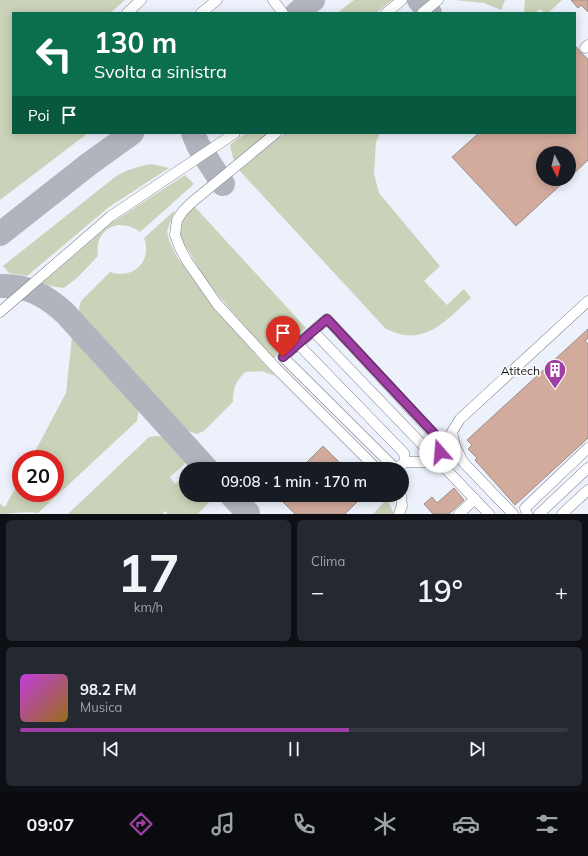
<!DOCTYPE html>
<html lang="it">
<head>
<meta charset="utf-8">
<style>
	:root { --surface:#171b24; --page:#242831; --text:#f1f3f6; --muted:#9ea1a6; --line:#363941; --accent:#a13ea3 }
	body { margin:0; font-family:Mulish,sans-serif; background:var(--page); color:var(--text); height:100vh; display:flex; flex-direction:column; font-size:15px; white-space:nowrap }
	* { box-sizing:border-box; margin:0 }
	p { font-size:13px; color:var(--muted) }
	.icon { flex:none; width:22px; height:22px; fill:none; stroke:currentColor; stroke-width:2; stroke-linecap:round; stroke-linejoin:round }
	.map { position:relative; height:514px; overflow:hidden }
	.details { display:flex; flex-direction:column; gap:6px; padding:6px; background:#0d0f14; flex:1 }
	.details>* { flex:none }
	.guide { position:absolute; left:12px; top:12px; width:564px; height:122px; border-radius:0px; box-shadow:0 2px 10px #0003; background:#0b6e4f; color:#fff; overflow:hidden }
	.needle { width:26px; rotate:173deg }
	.buttons { position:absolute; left:536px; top:146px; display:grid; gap:8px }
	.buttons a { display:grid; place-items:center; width:40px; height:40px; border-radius:50%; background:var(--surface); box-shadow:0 2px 10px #0003; font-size:20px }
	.speed { position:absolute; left:12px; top:450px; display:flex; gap:8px; font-size:20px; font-weight:700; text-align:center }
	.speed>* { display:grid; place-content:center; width:52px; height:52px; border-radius:50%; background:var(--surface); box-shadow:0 2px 10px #0003; line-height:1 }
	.speed .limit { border:6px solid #d22; background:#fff; color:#111 }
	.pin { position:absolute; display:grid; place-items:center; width:34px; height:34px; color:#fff; margin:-41px -17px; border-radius:50% 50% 50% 0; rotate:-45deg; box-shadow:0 0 4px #0007 }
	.pin .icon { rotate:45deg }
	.me { position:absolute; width:44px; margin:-22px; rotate:342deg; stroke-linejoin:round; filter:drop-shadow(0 0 3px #0008) }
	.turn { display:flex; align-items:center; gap:14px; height:84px; padding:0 16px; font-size:18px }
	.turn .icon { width:52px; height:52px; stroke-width:2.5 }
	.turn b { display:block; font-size:28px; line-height:34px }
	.then { display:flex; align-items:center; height:38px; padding:0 16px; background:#0003; gap:8px; font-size:15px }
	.big { font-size:30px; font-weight:600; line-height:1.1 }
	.details .widget { flex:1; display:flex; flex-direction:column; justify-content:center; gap:6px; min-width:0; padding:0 14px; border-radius:6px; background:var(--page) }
	.details .dial { align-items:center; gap:0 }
	.dial b { font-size:52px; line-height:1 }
	.song { display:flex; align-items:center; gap:12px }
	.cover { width:48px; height:48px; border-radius:6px; background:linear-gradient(135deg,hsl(290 70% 55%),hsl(40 70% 35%)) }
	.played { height:4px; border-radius:2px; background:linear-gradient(90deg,var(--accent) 60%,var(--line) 60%) }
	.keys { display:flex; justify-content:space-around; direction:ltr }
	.heat { display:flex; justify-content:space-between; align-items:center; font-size:22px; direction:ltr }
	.details .tiles { flex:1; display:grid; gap:6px; grid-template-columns:1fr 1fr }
	.widget:last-child { grid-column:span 2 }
	.trip { position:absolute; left:179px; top:462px; width:230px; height:40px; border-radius:20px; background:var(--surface); box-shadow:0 2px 10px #0003; font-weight:600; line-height:40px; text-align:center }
	.tab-bar { display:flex; height:64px; justify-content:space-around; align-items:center; background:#090b0e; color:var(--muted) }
	.tab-bar .icon { width:28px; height:28px }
	.tab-bar .selected { color:var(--accent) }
	.tab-bar b { font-size:18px; color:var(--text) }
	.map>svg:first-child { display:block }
	.green { fill:#cad3b9 }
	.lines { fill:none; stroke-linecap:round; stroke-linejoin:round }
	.taxiway { stroke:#b0b4bd; stroke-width:24 }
	.building { fill:#d2ab9d; stroke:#9a8f8a }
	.minor-casing { stroke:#7b7f88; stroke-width:11 }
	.minor { stroke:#fff; stroke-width:10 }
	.route-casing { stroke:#69286a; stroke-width:10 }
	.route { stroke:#a13ea3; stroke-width:7 }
	.labels { text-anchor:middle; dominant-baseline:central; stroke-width:3; stroke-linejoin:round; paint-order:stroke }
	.poi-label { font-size:12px; fill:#0e1013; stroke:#fefefe; text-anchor:end }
</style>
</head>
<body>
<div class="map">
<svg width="588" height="514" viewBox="0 0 588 514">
	<rect width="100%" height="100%" fill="#ecf1fb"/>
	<!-- green -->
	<path class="green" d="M 0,0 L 125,0 L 110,13 L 13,13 L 13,133 L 88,133 L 0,200 Z
		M 354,0 L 392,0 L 376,13 L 337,13 Z
		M 455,0 L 505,0 L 501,10 L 484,3 Z
		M 525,0 L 562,0 L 548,13 L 545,13 L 540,9 L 535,13 L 524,13 Z
		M 246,133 L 269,133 L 235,161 L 233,158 L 230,145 Z
		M 285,133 L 380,133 L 376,142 L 374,174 L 379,193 L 440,266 L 424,281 L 447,305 L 464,289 L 471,298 C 451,315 433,339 404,335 C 398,334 392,331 386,329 L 239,170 Z
		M 152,164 L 169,168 L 109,207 L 27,276 L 9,273 L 3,266 L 115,177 C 127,170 138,166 152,164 Z
		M 185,175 L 194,184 L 140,232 C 119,216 94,229 98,256 L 78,277 L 64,288 L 50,286 L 42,283 L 113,222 Z
		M 194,206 L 306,328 L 274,358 C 244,325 212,293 190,253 C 185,246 180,238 179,228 C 179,220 189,212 194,206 Z
		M 175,210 L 167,231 L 169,240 L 177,257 L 209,302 L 275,376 L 262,371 L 245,372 C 235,383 233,388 233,402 L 204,431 L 197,434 L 188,431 L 80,314 L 79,308 L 81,301 L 110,272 C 133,280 153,261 144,238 Z
		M 72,337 L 139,409 L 137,421 L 38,513 C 25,511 13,514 0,514 L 0,504 L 5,507 L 21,477 L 21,493 L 55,493 L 55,459 L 31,459 L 66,393 Z
		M 156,436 L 164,437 L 188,461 L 170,477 L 175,484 L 186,474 L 186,495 L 216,495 L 198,514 L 168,514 L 165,511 L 162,514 L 68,514 L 149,437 Z
		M 387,499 L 394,514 L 373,514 Z"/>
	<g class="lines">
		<!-- taxiway -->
		<path class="taxiway" d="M 419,0 L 430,13
			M 297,13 L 313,0
			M 193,133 L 198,145 L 223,184
			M 0,234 L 89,164 L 132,133
			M 0,286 C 27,285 45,295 65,313 L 207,469
			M 231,495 L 248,513"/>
	</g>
	<!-- building -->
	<path class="building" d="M 571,0 L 588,0 L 588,12 L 581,5 L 578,8 Z
		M 575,45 L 580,52 L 588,59 L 588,160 L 569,178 L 569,153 L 543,153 L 543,179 L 567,179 L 516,226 L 452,157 L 479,133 L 575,133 Z
		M 588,329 L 588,338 L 585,341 L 588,344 L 588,438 L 515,505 L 475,460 L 477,458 L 468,449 L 472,445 L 467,440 Z
		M 323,446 L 346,469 L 300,469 Z
		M 454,488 L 464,500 L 449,514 L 433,514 L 424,504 L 432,497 L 437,503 Z
		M 276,495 L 364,495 L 345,514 L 295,514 Z"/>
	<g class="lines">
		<!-- minor casing -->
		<g class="minor-casing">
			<path id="minor" d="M 273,0 L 283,13
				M 127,13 L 141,0
				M 201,13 L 217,0
				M 386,13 L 402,0
				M 422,13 L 438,0
				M 585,48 L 588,45
				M 276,133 L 191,203 L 183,211 L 177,220 L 175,235 L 180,248 L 187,261 L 217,304 L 274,366 L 377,469
				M 0,312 L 111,216 L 235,133
				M 327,319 L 441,442 L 439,462 L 405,462 L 396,469 L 283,357 Z
				M 313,331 L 489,514
				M 298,344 L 404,453 L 405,462
				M 399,514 L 402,506 L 401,495
				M 459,514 L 475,499
				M 513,514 L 463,462 L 455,446 L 452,432 L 460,419 L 588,301
				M 527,514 L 525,508 L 588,448
				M 539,514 L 588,468
				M 562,514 L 588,490"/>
		</g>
		<!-- minor -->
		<use href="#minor" class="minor"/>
	</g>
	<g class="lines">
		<!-- route casing -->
		<g class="route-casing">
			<path id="route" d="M 283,357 L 327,319 L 442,442 L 440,452"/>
		</g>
		<!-- route -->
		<use href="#route" class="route"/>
	</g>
	<!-- icons -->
	<defs>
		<g id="building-pin" transform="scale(1.15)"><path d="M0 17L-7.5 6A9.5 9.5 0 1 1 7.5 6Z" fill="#a13ea3" stroke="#fefefe"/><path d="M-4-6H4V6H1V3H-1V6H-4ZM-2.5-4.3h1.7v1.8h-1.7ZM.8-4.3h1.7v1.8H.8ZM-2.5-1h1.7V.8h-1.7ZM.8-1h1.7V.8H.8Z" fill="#fff"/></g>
	</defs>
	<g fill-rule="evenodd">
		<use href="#building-pin" x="555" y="370"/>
	</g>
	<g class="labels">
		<!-- poi labels -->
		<g class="poi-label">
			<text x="540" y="370">Atitech</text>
		</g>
	</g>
</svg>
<div class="buttons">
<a><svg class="needle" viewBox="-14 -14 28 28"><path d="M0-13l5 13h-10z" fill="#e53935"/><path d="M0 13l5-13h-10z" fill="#9ea1a6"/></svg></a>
</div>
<div class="speed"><div class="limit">20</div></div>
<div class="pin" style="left:283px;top:357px;background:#d93025"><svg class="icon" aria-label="arrive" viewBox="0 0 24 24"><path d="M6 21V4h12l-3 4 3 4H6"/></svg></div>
<svg class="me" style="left:440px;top:452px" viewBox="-20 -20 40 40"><circle r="19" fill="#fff"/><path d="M0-13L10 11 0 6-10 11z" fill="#a13ea3"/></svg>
<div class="trip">09:08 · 1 min · 170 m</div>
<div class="guide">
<div class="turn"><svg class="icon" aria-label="left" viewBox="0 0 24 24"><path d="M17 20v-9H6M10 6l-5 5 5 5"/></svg><div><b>130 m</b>Svolta a sinistra</div></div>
<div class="then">Poi<svg class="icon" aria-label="arrive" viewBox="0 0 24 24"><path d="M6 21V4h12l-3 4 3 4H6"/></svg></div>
</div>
</div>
<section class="details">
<div class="tiles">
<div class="widget dial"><b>17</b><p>km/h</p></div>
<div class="widget"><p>Clima</p>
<div class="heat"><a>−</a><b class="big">19°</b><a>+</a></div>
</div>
<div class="widget">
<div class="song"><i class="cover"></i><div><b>98.2 FM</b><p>Musica</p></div></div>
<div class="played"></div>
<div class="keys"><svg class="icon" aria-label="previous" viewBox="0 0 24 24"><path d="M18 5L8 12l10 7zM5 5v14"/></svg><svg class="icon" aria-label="pause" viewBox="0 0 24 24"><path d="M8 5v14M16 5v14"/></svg><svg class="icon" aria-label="next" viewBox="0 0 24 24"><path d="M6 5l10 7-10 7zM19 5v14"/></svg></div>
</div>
</div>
</section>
<nav class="tab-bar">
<b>09:07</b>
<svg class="icon selected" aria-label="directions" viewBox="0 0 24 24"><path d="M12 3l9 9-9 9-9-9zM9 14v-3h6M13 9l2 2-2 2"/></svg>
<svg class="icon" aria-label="music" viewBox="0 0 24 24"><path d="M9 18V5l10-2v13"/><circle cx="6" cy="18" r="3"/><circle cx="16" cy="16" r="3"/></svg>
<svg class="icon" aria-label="phone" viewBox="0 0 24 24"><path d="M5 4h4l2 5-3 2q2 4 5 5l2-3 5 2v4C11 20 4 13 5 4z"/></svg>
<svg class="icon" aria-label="climate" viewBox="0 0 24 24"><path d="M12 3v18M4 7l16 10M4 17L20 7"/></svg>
<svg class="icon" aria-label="car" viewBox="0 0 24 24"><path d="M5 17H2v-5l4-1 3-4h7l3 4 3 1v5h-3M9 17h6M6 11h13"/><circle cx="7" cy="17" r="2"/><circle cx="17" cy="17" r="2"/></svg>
<svg class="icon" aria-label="filters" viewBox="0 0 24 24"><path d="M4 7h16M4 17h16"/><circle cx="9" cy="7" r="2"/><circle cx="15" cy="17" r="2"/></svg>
</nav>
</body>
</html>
